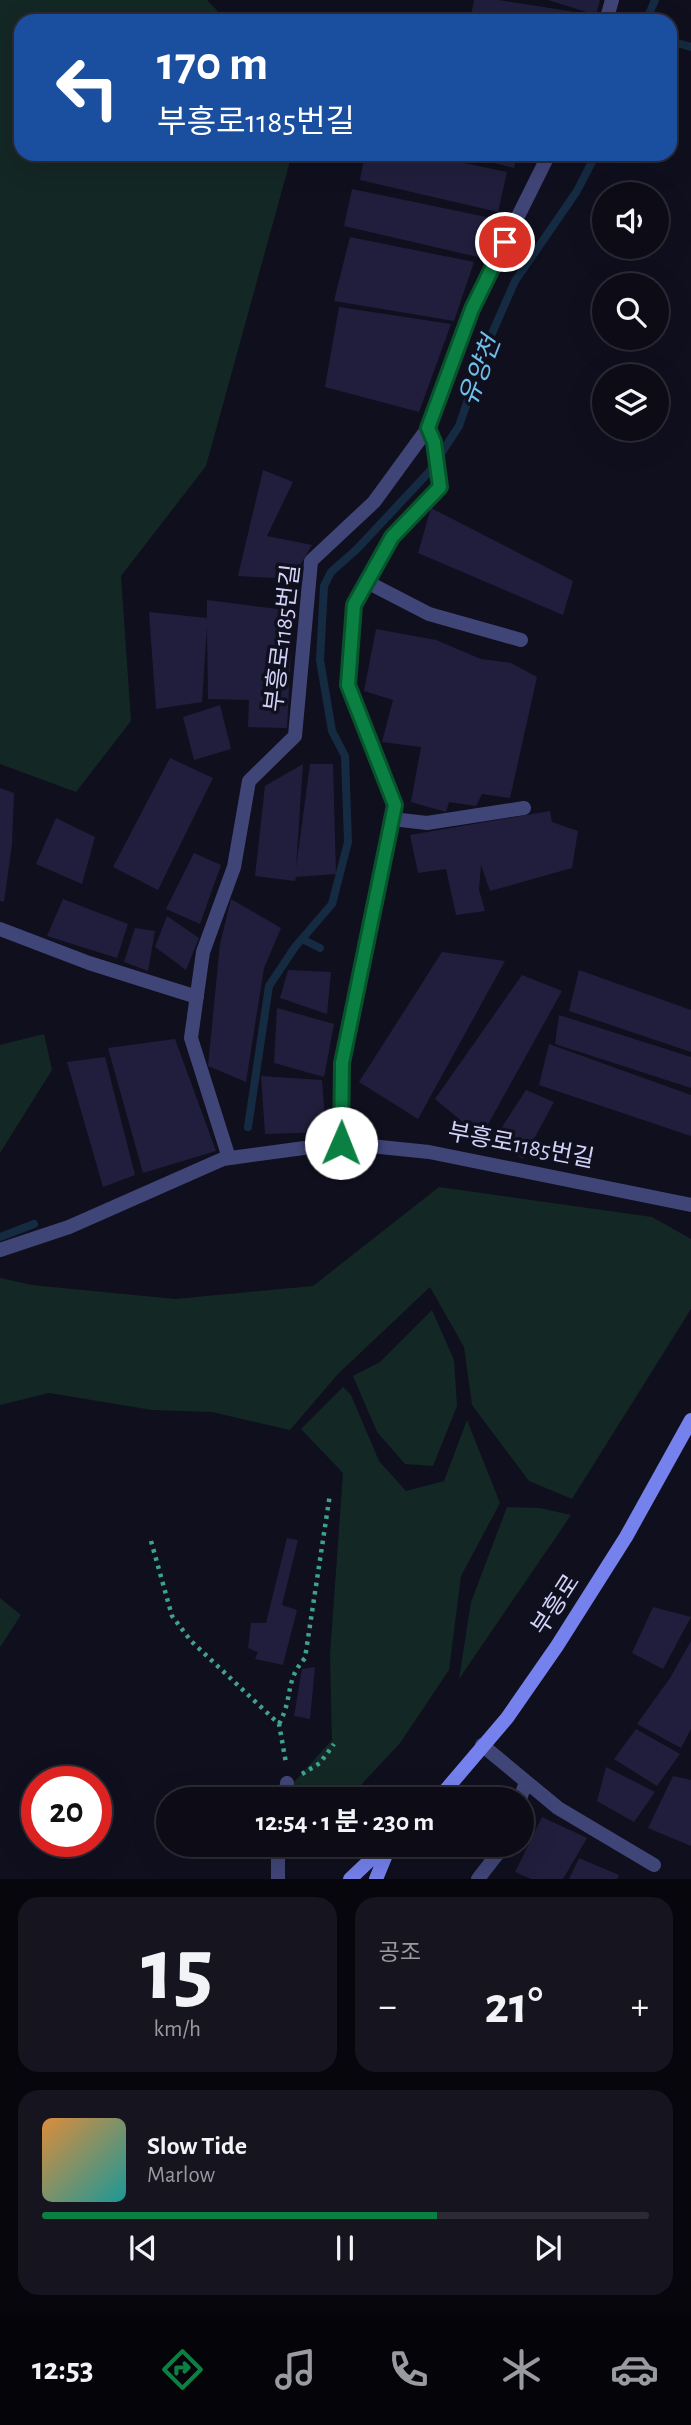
<!DOCTYPE html>
<html lang="ko">
<head>
<meta charset="utf-8">
<style>
	:root { --surface:#0c0b16; --page:#15141f; --text:#f1f3f6; --muted:#9a9ba1; --line:#2c2b35; --accent:#0b8043 }
	body { margin:0; font-family:"Alegreya Sans","Noto Sans KR",sans-serif; background:var(--page); color:var(--text); height:100vh; display:flex; flex-direction:column; font-size:26px; white-space:nowrap }
	* { box-sizing:border-box; margin:0 }
	p { font-size:23px; color:var(--muted) }
	.icon { flex:none; width:38px; height:38px; fill:none; stroke:currentColor; stroke-width:2; stroke-linecap:round; stroke-linejoin:round }
	.map { position:relative; height:1879px; overflow:hidden }
	.details { display:flex; flex-direction:column; gap:18px; padding:18px; background:#07060c; flex:1 }
	.details>* { flex:none }
	.top-card { position:absolute; left:14px; top:14px; width:663px; height:147px; border-radius:21px; box-shadow:0 7px 28px #0002,0 0 0 2px var(--line); background:#1a4fa0; color:#fff; overflow:hidden }
	.fabs { position:absolute; left:592px; top:182px; display:grid; gap:14px }
	.fabs a { display:grid; place-items:center; width:77px; height:77px; border-radius:50%; background:var(--surface); box-shadow:0 7px 28px #0002,0 0 0 2px var(--line); font-size:35px }
	.speed { position:absolute; left:21px; top:1766px; display:flex; gap:14px; font-size:35px; font-weight:700; text-align:center }
	.speed>* { display:grid; place-content:center; width:91px; height:91px; border-radius:50%; background:var(--surface); box-shadow:0 7px 28px #0002,0 0 0 2px var(--line); line-height:1 }
	.speed .limit { border:10px solid #d22; background:#fff; color:#111 }
	.pin { position:absolute; display:grid; place-items:center; width:60px; height:60px; color:#fff; margin:-30px; border:4px solid #fff; border-radius:50%; box-shadow:0 2px 7px #0007 }
	.me { position:absolute; width:77px; margin:-38px; rotate:1deg; stroke-linejoin:round; filter:drop-shadow(0 0 5px #0008) }
	.turn { display:flex; align-items:center; gap:24px; height:147px; padding:0 28px; font-size:32px }
	.turn .icon { width:91px; height:91px; stroke-width:2.5 }
	.turn b { display:block; font-size:49px; line-height:60px }
	.big { font-size:52px; font-weight:700; line-height:1.1 }
	.details .widget { flex:1; display:flex; flex-direction:column; justify-content:center; gap:10px; min-width:0; padding:0 24px; border-radius:21px; background:var(--page) }
	.details .dial { align-items:center; gap:0 }
	.dial b { font-size:91px; line-height:1 }
	.song { display:flex; align-items:center; gap:21px }
	.cover { width:84px; height:84px; border-radius:10px; background:linear-gradient(135deg,hsl(30 70% 55%),hsl(180 70% 35%)) }
	.played { height:7px; border-radius:4px; background:linear-gradient(90deg,var(--accent) 65%,var(--line) 65%) }
	.keys { display:flex; justify-content:space-around; direction:ltr }
	.heat { display:flex; justify-content:space-between; align-items:center; font-size:38px; direction:ltr }
	.details .tiles { flex:1; display:grid; gap:18px; grid-template-columns:1fr 1fr }
	.widget:last-child { grid-column:span 2 }
	.trip { position:absolute; left:156px; top:1787px; width:378px; height:70px; border-radius:35px; background:var(--surface); box-shadow:0 7px 28px #0002,0 0 0 2px var(--line); font-weight:700; line-height:70px; text-align:center }
	.menu { display:flex; height:112px; justify-content:space-around; align-items:center; background:#050409; color:var(--muted) }
	.menu .icon { width:49px; height:49px }
	.menu .selected { color:var(--accent) }
	.menu b { font-size:32px; color:var(--text) }
	.map>svg:first-child { display:block }
	.green { fill:#132724 }
	.lines { fill:none; stroke-linecap:round; stroke-linejoin:round }
	.stream { stroke:#152b42; stroke-width:8 }
	.building { fill:#201e3c }
	.path { stroke:#3da290; stroke-width:4.5; stroke-dasharray:3.5 5; stroke-linecap:butt }
	.service { stroke:#404577; stroke-width:14 }
	.minor { stroke:#404577; stroke-width:14 }
	.secondary { stroke:#7581ec; stroke-width:14 }
	.route-casing { stroke:#07532c; stroke-width:18 }
	.route { stroke:#0b8043; stroke-width:12 }
	.labels { text-anchor:middle; dominant-baseline:central; stroke-width:7; stroke-linejoin:round; paint-order:stroke }
	.street-label { font-size:24px; fill:#d2d2f9; stroke:#100f1e }
	.water-label { font-size:26px; font-style:italic; fill:#6ec0eb; stroke:#100f1e }
</style>
</head>
<body>
<div class="map">
<svg width="691" height="1879" viewBox="0 0 691 1879">
	<rect width="100%" height="100%" fill="#100f1e"/>
	<!-- green -->
	<path class="green" d="M 0,0 L 207,0 L 227,21 L 21,21 L 21,154 L 292,154 L 206,466 L 121,576 L 131,721 L 76,792 L 0,764 Z
		M 44,1034 L 52,1070 L 0,1153 L 0,1045 Z
		M 439,1187 L 652,1217 L 691,1239 L 691,1309 L 572,1499 L 529,1481 L 472,1405 L 464,1347 L 430,1287 L 338,1374 L 290,1430 L 212,1412 L 152,1410 L 49,1393 L 0,1405 L 0,1278 L 32,1285 L 175,1299 L 313,1286 Z
		M 432,1310 L 454,1360 L 457,1406 L 433,1466 L 405,1464 L 377,1432 L 353,1376 L 380,1362 Z
		M 343,1387 L 351,1395 L 379,1461 L 406,1491 L 444,1481 L 467,1420 L 500,1503 L 461,1576 L 449,1670 L 400,1743 L 348,1799 L 279,1799 L 332,1740 L 330,1655 L 343,1473 L 301,1429 Z
		M 507,1507 L 540,1508 L 571,1515 L 459,1679 L 471,1602 Z
		M 0,1598 L 21,1615 L 0,1647 Z"/>
	<g class="lines">
		<!-- stream -->
		<path class="stream" d="M 646,21 L 655,0
			M 670,41 L 691,47
			M 302,939 L 320,948
			M 248,1127 L 269,986 L 295,947 L 332,904 L 348,842 L 345,756 L 332,731 L 320,660 L 324,586 L 331,572 L 357,549 L 429,472 L 459,426 L 486,347 L 515,281 L 577,191 L 596,154
			M 0,1237 L 34,1224"/>
	</g>
	<!-- building -->
	<path class="building" d="M 474,0 L 498,0 L 582,13 L 580,21 L 470,21 Z
		M 548,0 L 600,0 L 596,15 Z
		M 365,154 L 421,154 L 507,172 L 498,212 L 360,180 Z
		M 459,154 L 517,154 L 514,168 Z
		M 352,189 L 491,218 L 482,258 L 344,226 Z
		M 350,237 L 474,262 L 454,321 L 334,301 Z
		M 339,307 L 451,324 L 419,412 L 325,387 Z
		M 263,470 L 293,482 L 267,536 L 312,545 L 292,579 L 238,576 Z
		M 431,508 L 573,581 L 563,615 L 418,553 Z
		M 207,600 L 293,611 L 287,728 L 248,727 L 249,700 L 208,699 L 207,627 L 202,702 L 156,709 L 149,612 L 207,618 Z
		M 376,629 L 436,640 L 481,659 L 511,663 L 537,677 L 510,798 L 482,794 L 476,806 L 449,802 L 446,812 L 411,802 L 421,747 L 382,742 L 393,700 L 364,691 Z
		M 220,705 L 231,749 L 194,760 L 183,717 Z
		M 170,758 L 213,778 L 158,890 L 113,867 Z
		M 303,764 L 296,868 L 310,764 L 333,764 L 336,874 L 296,877 L 295,881 L 255,876 L 265,786 Z
		M 0,788 L 14,793 L 12,844 L 4,902 L 0,901 Z
		M 550,811 L 552,822 L 578,831 L 572,868 L 490,891 L 481,865 L 479,890 L 485,911 L 456,915 L 446,869 L 418,873 L 410,835 Z
		M 56,818 L 95,837 L 82,884 L 36,864 Z
		M 194,853 L 221,865 L 200,924 L 166,909 Z
		M 63,899 L 128,924 L 117,958 L 47,936 Z
		M 231,899 L 281,928 L 264,968 L 246,1082 L 208,1066 L 220,944 Z
		M 167,916 L 199,938 L 186,970 L 155,947 Z
		M 135,928 L 155,931 L 148,971 L 124,962 Z
		M 442,952 L 505,961 L 418,1119 L 359,1082 Z
		M 288,970 L 331,972 L 327,1014 L 280,998 Z
		M 579,970 L 691,1010 L 691,1052 L 569,1011 Z
		M 522,975 L 562,991 L 481,1137 L 435,1099 Z
		M 277,1008 L 334,1024 L 324,1077 L 274,1063 Z
		M 559,1015 L 691,1057 L 691,1088 L 555,1044 Z
		M 175,1039 L 216,1151 L 143,1173 L 108,1048 Z
		M 549,1044 L 691,1095 L 691,1136 L 539,1085 Z
		M 105,1057 L 135,1175 L 103,1187 L 67,1062 Z
		M 261,1076 L 322,1080 L 326,1132 L 265,1134 Z
		M 526,1090 L 554,1102 L 523,1159 L 493,1141 Z
		M 287,1538 L 298,1540 L 282,1605 L 297,1610 L 283,1665 L 255,1659 L 258,1652 L 248,1648 L 251,1623 L 266,1623 Z
		M 653,1607 L 691,1617 L 663,1669 L 632,1653 Z
		M 691,1641 L 691,1729 L 681,1748 L 637,1724 L 670,1678 Z
		M 315,1667 L 310,1719 L 294,1716 L 302,1669 Z
		M 636,1729 L 680,1754 L 657,1786 L 614,1759 Z
		M 606,1767 L 655,1792 L 634,1822 L 597,1801 Z
		M 673,1776 L 691,1780 L 691,1846 L 648,1828 Z
		M 542,1817 L 587,1838 L 563,1879 L 531,1879 L 515,1872 Z
		M 579,1858 L 619,1875 L 617,1879 L 569,1879 Z"/>
	<g class="lines">
		<!-- path -->
		<path class="path" d="M 151,1541 L 172,1616 L 191,1641 L 279,1724 L 286,1763
			M 279,1724 C 294,1696 284,1682 305,1658 L 330,1494
			M 302,1774 L 320,1763 L 334,1744"/>
		<!-- service -->
		<path class="service" d="M 606,21 L 612,0
			M 367,582 L 429,614 L 521,640
			M 392,819 L 427,823 L 524,808
			M 0,929 L 89,963 L 197,997
			M 341,1143 L 342,1063 L 395,805 L 348,685 L 354,605 L 392,537 L 440,487 L 434,442
			M 229,1158 L 191,1038 L 203,952 L 234,867 L 249,781 L 295,736 L 311,561 L 374,502 L 428,428 L 472,309 L 549,154
			M 0,1250 L 69,1227 L 223,1159 L 341,1143 L 429,1152 L 691,1205
			M 482,1745 L 558,1808 L 654,1865
			M 285,1799 L 287,1783
			M 520,1799 L 526,1782
			M 278,1844 L 278,1879
			M 478,1879 L 505,1844"/>
		<!-- minor -->
		<path class="minor" d="M 428,428 L 434,442"/>
		<!-- secondary -->
		<path class="secondary" d="M 438,1799 L 507,1718 L 557,1646 L 626,1537 L 691,1420
			M 350,1879 L 387,1844
			M 376,1879 L 390,1845"/>
	</g>
	<g class="lines">
		<!-- route casing -->
		<g class="route-casing">
			<path id="route" d="M 341,1143 L 342,1063 L 395,805 L 348,685 L 354,605 L 392,537 L 440,487 L 434,442 L 428,428 L 472,309 L 505,242"/>
		</g>
		<!-- route -->
		<use href="#route" class="route"/>
	</g>
	<g class="labels">
		<!-- street labels -->
		<g class="street-label">
			<text transform="translate(283 638) rotate(-83)">부흥로1185번길</text>
			<text transform="translate(521 1146) rotate(11)">부흥로1185번길</text>
			<text transform="translate(556 1605) rotate(-57)">부흥로</text>
		</g>
		<!-- water labels -->
		<g class="water-label">
			<text transform="translate(480 371) rotate(-69)">유양천</text>
		</g>
	</g>
</svg>
<div class="fabs">
<a><svg class="icon" aria-label="sound" viewBox="0 0 24 24"><path d="M4 9h4l5-4v14l-5-4H4zM17 9q2 3 0 6"/></svg></a>
<a><svg class="icon" aria-label="search" viewBox="0 0 24 24"><circle cx="10" cy="10" r="6"/><path d="M15 15l6 6"/></svg></a>
<a><svg class="icon" aria-label="layers" viewBox="0 0 24 24"><path d="M12 4l9 5-9 5-9-5zM3 14l9 5 9-5"/></svg></a>
</div>
<div class="speed"><div class="limit">20</div></div>
<div class="pin" style="left:505px;top:242px;background:#d93025"><svg class="icon" aria-label="arrive" viewBox="0 0 24 24"><path d="M6 21V4h12l-3 4 3 4H6"/></svg></div>
<svg class="me" style="left:341px;top:1143px" viewBox="-20 -20 40 40"><circle r="19" fill="#fff"/><path d="M0-13L10 11 0 6-10 11z" fill="#0b8043"/></svg>
<div class="trip">12:54 · 1 분 · 230 m</div>
<div class="top-card">
<div class="turn"><svg class="icon" aria-label="left" viewBox="0 0 24 24"><path d="M17 20v-9H6M10 6l-5 5 5 5"/></svg><div><b>170 m</b>부흥로1185번길</div></div>
</div>
</div>
<section class="details">
<div class="tiles">
<div class="widget dial"><b>15</b><p>km/h</p></div>
<div class="widget"><p>공조</p>
<div class="heat"><a>−</a><b class="big">21°</b><a>+</a></div>
</div>
<div class="widget">
<div class="song"><i class="cover"></i><div><b>Slow Tide</b><p>Marlow</p></div></div>
<div class="played"></div>
<div class="keys"><svg class="icon" aria-label="previous" viewBox="0 0 24 24"><path d="M18 5L8 12l10 7zM5 5v14"/></svg><svg class="icon" aria-label="pause" viewBox="0 0 24 24"><path d="M8 5v14M16 5v14"/></svg><svg class="icon" aria-label="next" viewBox="0 0 24 24"><path d="M6 5l10 7-10 7zM19 5v14"/></svg></div>
</div>
</div>
</section>
<nav class="menu">
<b>12:53</b>
<svg class="icon selected" aria-label="directions" viewBox="0 0 24 24"><path d="M12 3l9 9-9 9-9-9zM9 14v-3h6M13 9l2 2-2 2"/></svg>
<svg class="icon" aria-label="music" viewBox="0 0 24 24"><path d="M9 18V5l10-2v13"/><circle cx="6" cy="18" r="3"/><circle cx="16" cy="16" r="3"/></svg>
<svg class="icon" aria-label="phone" viewBox="0 0 24 24"><path d="M5 4h4l2 5-3 2q2 4 5 5l2-3 5 2v4C11 20 4 13 5 4z"/></svg>
<svg class="icon" aria-label="climate" viewBox="0 0 24 24"><path d="M12 3v18M4 7l16 10M4 17L20 7"/></svg>
<svg class="icon" aria-label="car" viewBox="0 0 24 24"><path d="M5 17H2v-5l4-1 3-4h7l3 4 3 1v5h-3M9 17h6M6 11h13"/><circle cx="7" cy="17" r="2"/><circle cx="17" cy="17" r="2"/></svg>
</nav>
</body>
</html>
